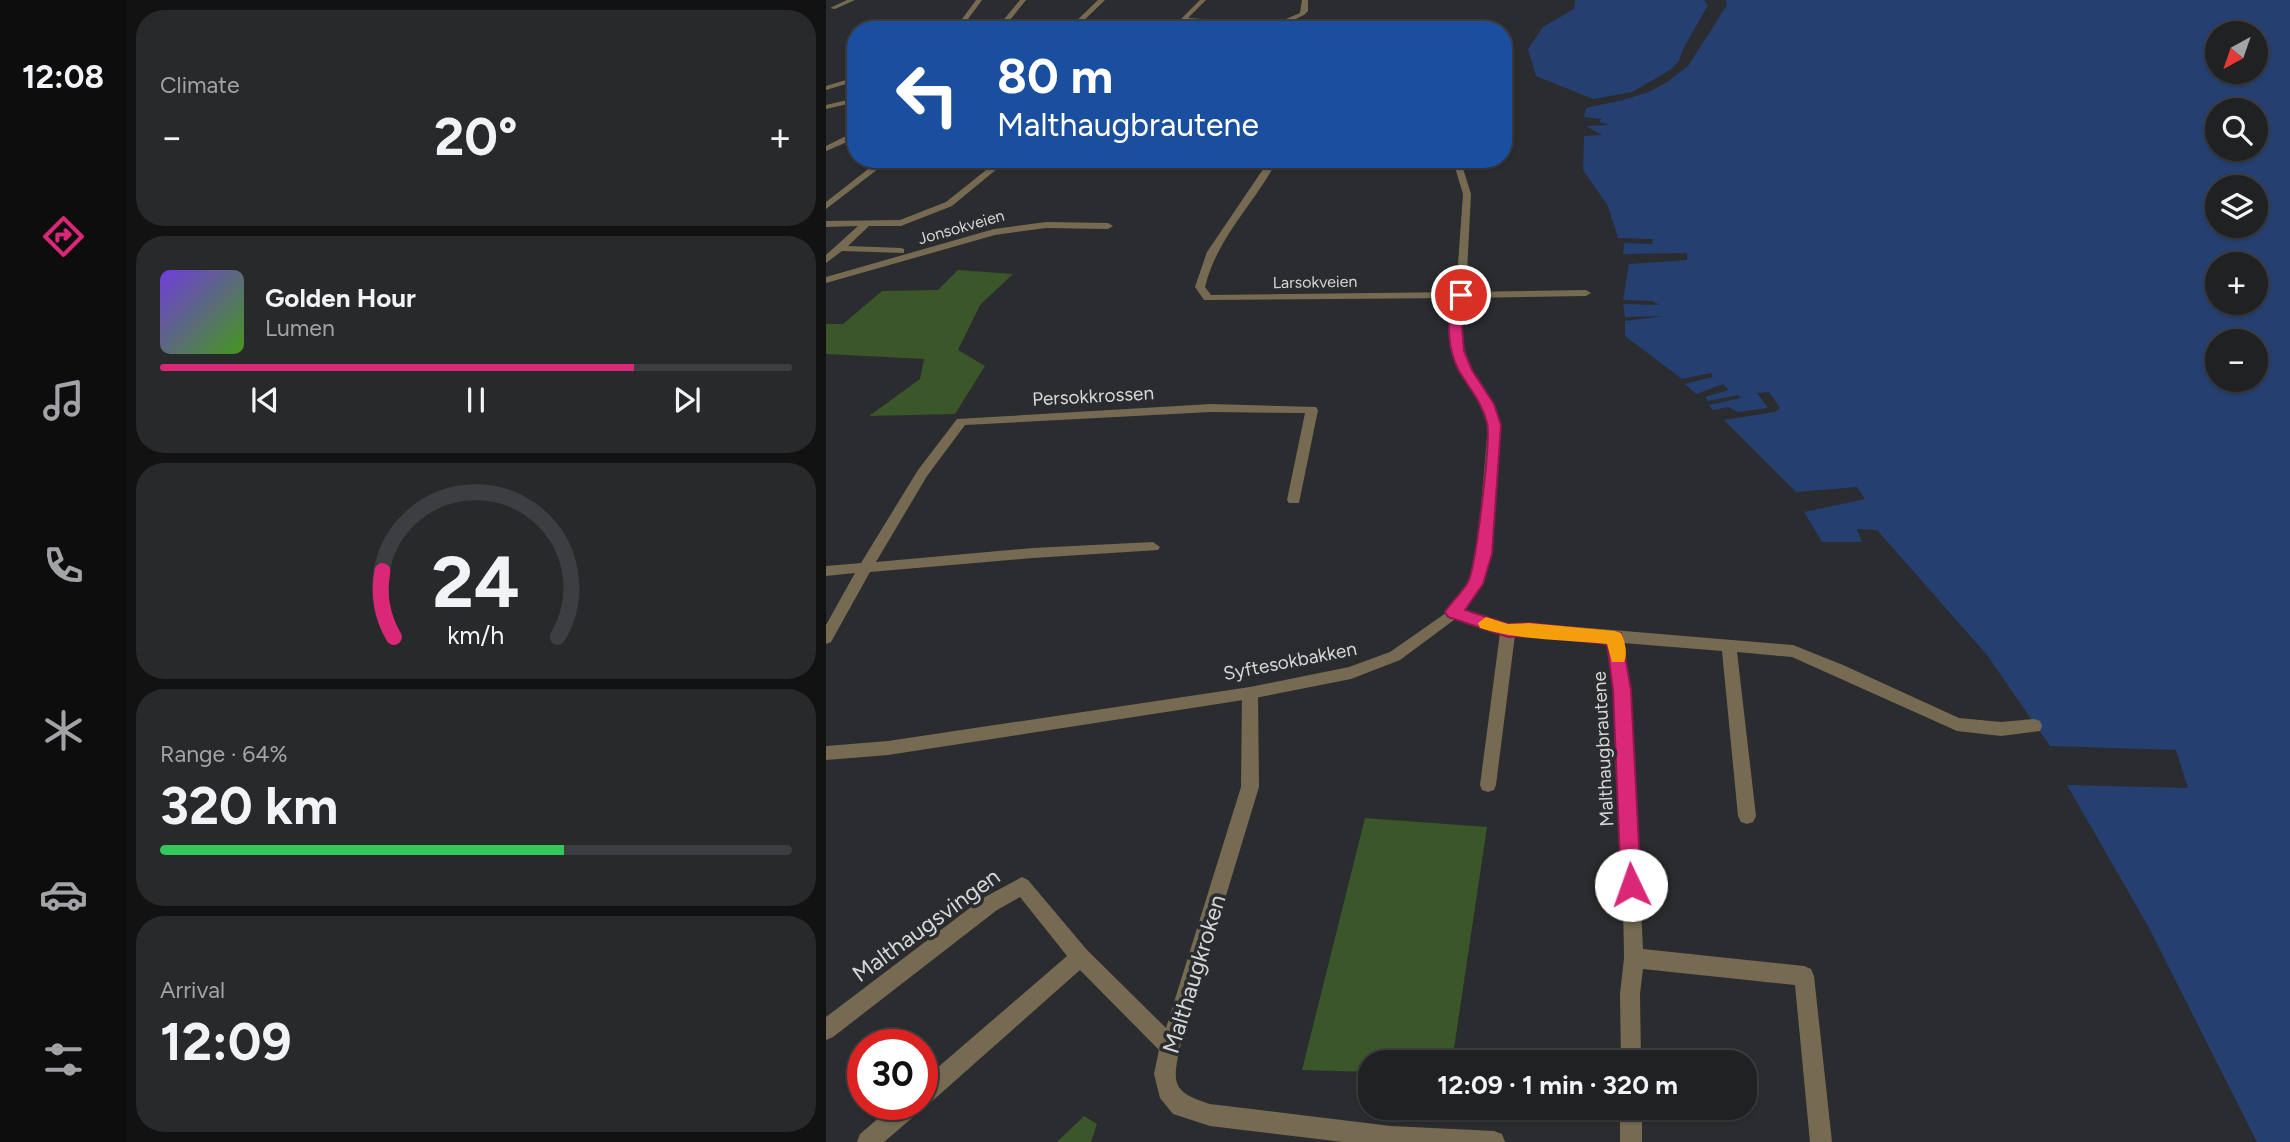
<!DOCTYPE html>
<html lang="en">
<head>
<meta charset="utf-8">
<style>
	:root { --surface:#202123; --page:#28292b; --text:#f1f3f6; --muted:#a2a3a6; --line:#3d3e41; --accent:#db2777 }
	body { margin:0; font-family:Figtree,sans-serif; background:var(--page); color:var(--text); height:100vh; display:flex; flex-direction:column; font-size:26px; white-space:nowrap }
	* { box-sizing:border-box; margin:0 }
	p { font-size:23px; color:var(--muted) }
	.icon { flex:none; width:38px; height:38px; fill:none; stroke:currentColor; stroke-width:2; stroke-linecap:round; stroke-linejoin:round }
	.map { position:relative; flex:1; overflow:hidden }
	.side { display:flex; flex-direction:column; gap:10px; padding:10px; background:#121213; width:700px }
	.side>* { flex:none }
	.top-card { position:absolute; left:21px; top:21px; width:665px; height:147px; border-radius:28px; box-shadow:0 2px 5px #0004,0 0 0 2px var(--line); background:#1a4fa0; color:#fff; overflow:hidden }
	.needle { width:46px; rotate:220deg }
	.tools { position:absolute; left:1379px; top:21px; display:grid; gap:14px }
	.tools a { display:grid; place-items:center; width:63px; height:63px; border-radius:50%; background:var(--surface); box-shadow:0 2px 5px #0004,0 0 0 2px var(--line); font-size:35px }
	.speed { position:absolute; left:21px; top:1029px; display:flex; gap:14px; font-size:35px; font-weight:700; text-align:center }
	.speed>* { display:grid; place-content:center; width:91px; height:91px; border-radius:50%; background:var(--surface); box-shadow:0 2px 5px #0004,0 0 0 2px var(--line); line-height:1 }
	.speed .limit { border:10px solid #d22; background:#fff; color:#111 }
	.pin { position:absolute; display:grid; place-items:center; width:60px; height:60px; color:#fff; margin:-30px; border:4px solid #fff; border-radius:50%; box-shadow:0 2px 7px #0007 }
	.me { position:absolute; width:77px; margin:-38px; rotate:357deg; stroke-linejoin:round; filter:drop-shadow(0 0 5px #0008) }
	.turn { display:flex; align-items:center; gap:24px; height:147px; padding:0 35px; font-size:32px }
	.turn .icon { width:91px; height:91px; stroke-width:2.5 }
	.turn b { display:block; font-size:49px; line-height:60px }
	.big { font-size:52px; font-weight:700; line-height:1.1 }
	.side .widget { flex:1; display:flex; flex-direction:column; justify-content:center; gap:10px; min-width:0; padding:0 24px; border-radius:28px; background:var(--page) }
	.side .dial { align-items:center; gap:0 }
	.dial svg { height:182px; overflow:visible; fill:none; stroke:var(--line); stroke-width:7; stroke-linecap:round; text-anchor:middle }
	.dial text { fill:var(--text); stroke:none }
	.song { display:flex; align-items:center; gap:21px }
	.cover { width:84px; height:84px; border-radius:10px; background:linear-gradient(135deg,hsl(260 70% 55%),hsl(100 70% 35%)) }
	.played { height:7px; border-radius:4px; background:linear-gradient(90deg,var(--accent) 75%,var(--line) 75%) }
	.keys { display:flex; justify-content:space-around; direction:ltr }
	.heat { display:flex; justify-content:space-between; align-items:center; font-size:38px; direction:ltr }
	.charge { height:10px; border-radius:5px; background:linear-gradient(90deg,#34c759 64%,var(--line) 0) }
	.trip { position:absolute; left:532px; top:1050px; width:399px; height:70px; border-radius:28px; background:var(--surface); box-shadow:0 2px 5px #0004,0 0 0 2px var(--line); font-weight:700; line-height:70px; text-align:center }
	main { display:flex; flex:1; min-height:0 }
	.dock { display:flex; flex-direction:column; width:126px; justify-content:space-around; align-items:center; background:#0d0d0e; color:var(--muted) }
	.dock .icon { width:49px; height:49px }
	.dock .on { color:var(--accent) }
	.dock b { font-size:32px; color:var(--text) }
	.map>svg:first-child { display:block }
	.green { fill:#3b5628 }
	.water { fill:#254070; fill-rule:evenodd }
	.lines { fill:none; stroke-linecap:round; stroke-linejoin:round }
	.minor { fill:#766b52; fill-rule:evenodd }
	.tertiary { fill:#766b52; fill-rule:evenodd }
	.route { fill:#db2777; stroke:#8e194d; stroke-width:2 }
	.slow { fill:#f59e0b }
	.labels { text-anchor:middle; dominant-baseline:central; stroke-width:7; stroke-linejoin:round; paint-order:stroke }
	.far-street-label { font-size:16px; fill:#d5d6d8; stroke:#2a2c2f }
	.street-label { font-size:19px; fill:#d5d6d8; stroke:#2a2c2f }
	.near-street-label { font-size:23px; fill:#d5d6d8; stroke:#2a2c2f }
</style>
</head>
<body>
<main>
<nav class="dock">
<b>12:08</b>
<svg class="icon on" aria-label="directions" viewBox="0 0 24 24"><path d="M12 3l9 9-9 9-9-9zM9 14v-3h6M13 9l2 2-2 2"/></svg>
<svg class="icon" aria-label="music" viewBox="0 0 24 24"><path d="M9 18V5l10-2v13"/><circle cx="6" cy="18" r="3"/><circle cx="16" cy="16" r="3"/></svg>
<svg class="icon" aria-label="phone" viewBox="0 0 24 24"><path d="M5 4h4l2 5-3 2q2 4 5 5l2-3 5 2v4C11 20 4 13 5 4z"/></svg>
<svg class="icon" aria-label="climate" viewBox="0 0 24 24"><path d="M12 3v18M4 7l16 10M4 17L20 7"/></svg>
<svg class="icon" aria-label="car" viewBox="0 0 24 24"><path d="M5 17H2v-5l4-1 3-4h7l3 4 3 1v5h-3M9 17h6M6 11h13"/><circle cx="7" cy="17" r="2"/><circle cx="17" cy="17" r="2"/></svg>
<svg class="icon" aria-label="filters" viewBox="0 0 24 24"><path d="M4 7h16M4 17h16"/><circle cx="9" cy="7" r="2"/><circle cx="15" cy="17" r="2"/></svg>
</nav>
<section class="side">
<div class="widget"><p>Climate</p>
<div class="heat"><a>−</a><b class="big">20°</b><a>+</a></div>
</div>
<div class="widget">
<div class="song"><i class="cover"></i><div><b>Golden Hour</b><p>Lumen</p></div></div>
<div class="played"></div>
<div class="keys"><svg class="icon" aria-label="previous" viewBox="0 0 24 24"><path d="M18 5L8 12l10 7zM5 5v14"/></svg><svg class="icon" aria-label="pause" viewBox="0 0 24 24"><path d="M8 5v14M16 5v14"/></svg><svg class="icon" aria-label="next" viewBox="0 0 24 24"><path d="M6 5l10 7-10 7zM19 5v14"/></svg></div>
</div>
<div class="widget dial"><svg viewBox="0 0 100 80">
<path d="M14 69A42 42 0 1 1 86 69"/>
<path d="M14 69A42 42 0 0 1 9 40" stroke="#db2777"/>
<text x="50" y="56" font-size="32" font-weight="700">24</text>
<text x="50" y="72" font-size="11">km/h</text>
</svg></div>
<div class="widget"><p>Range · 64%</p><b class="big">320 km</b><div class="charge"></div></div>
<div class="widget"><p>Arrival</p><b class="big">12:09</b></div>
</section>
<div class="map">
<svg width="1464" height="1142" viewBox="0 0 1464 1142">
	<rect width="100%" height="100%" fill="#2a2c2f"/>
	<!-- green -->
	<path class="green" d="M 132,270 L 187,274 L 154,305 L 132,350 L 159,366 L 129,414 L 43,416 L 94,379 L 98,359 L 0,354 L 0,324 L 17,324 L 56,291 L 112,290 Z
		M 539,818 L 661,827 L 626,1062 L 544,1062 L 544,1072 L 476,1070 Z
		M 258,1116 L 271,1124 L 265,1142 L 231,1142 Z"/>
	<!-- water -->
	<path class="water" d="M 749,0 L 878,0 L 882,5 L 857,49 L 853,61 L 844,70 L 806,92 L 767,99 L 710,76 L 702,49 L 717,27 L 748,9 Z
		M 900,0 L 1464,0 L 1464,1142 L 1431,1142 L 1322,926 L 1241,785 L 1362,788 L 1350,750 L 1224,746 L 1161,655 L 1051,530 L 1031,529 L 1036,542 L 996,542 L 978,512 L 1039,499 L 1031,487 L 970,492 L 898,420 L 949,412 L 954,408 L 943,392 L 931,393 L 942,408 L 912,412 L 902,407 L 887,410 L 883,405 L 915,398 L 912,395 L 882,401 L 879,397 L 903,390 L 897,384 L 870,394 L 859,384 L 887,377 L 885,373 L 856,379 L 799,336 L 799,321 L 838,316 L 799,317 L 797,304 L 834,305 L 826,301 L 797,300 L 803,264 L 861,260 L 861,253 L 797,254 L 798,243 L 826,244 L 827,239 L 792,238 L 782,206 L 757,170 L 758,136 L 776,135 L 760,126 L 784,125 L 773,122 L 776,119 L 758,117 L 760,108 L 797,100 L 823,92 L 841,82 L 862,66 L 901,5 ZM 1391,33 L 1430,33 L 1430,72 L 1391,72 ZM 1391,110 L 1430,110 L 1430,149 L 1391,149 ZM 1391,187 L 1430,187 L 1430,226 L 1391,226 ZM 1391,264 L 1430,264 L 1430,303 L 1391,303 ZM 1391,341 L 1430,341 L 1430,380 L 1391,380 Z"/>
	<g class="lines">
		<!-- minor -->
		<path class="minor" d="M 21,0 L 29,0 L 9,9 L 4,8 Z
			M 150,0 L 156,0 L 134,30 L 128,30 Z
			M 194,0 L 200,0 L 176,30 L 169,30 Z
			M 272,0 L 279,0 L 248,30 L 241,30 Z
			M 374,0 L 380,0 L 362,18 L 448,24 L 474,13 L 476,0 L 482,0 L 482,11 L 478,15 L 447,30 L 359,22 L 351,30 L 344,30 Z
			M 620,21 L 625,22 L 619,30 L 613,30 Z
			M 30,77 L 30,81 L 0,90 L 0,86 Z
			M 30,98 L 30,102 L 0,109 L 0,105 Z
			M 22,135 L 30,136 L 30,140 L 26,140 L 0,151 L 0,146 Z
			M 55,159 L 65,159 L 0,209 L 0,202 Z
			M 174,159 L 183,159 L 126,206 L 75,226 L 43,226 L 22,246 L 75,248 L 78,249 L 78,253 L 16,251 L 0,263 L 0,255 L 32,226 L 0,227 L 0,221 L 74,220 L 120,202 Z
			M 444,159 L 452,159 C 429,203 391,237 379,287 L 385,295 L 630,292 L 637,194 L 628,164 L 568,161 L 564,159 L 634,159 L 645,194 L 640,292 L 760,290 L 765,293 L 760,296 L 639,298 L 634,315 L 634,334 L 645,370 L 668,404 L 674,425 L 665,554 L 656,584 L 637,611 L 682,624 L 703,623 L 967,645 L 1017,665 L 1133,718 L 1175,722 L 1208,719 L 1214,721 L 1216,726 L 1214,731 L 1175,736 L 1131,731 L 966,657 L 911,652 L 930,816 L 927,822 L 921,824 L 915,822 L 912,816 L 896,651 L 797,643 L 804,690 L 817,949 L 978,966 L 985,969 L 988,976 L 1006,1142 L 984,1142 L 969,985 L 817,969 L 814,994 L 815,1062 L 795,1062 L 794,994 L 798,958 L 797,900 L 788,690 L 782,641 L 689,635 L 670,785 L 668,790 L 662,792 L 656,790 L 654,785 L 674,633 L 622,617 L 620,613 L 642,582 L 651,554 L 662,425 L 656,404 L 633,370 L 624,334 L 624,315 L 629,298 L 378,300 L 369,287 L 381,252 Z
			M 220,222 L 282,223 L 287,226 L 282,229 L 220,228 L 169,235 L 0,283 L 0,277 L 168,229 Z
			M 385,404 L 490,407 L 492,410 L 473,503 L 463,503 L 461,500 L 479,413 L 385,412 L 139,425 L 101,476 L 50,562 L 207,548 L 327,542 L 334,547 L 332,550 L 207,558 L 44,572 L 5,642 L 0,644 L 0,625 L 29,573 L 0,576 L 0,566 L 35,563 L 92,470 L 131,419 Z
			M 424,687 L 430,689 L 432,693 L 433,787 L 354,1047 C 346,1084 346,1092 384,1104 L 565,1126 L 668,1131 L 676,1134 L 679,1142 L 517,1142 L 384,1126 L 347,1114 L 334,1098 L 328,1074 L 333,1050 L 254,970 L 104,1103 L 95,1105 L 93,1112 L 58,1142 L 31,1142 L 34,1134 L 69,1104 L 96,1104 L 96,1081 L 241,956 L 194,897 L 171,910 L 7,1037 L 0,1040 L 0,1017 L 157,898 L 196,877 L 202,880 L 261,950 L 340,1028 L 415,787 L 416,693 L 418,689 Z
			M 794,1108 L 816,1108 L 816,1142 L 794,1142 Z"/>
		<!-- tertiary -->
		<path class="tertiary" d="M 627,608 L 632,609 L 634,613 L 632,617 L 574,660 L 525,679 L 424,699 L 62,755 L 0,760 L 0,746 L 62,741 L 424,687 L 523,667 L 564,652 Z"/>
	</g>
	<!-- route -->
	<path class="route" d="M 631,293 L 641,295 L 635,315 L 638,351 L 646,370 L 668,404 L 675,425 L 666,554 L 657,584 L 639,610 L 682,624 L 703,623 L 795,633 L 805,690 L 815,885 L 812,892 L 805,895 L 798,892 L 795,885 L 787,690 L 781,644 L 703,636 L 682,637 L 622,617 L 619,612 C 625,602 636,593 642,582 C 650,566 665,440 661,423 C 656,402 643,388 633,371 C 621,348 619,316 631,293 Z"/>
	<!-- slow -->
	<path class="slow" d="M 660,617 L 682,624 L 703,623 L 789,631 L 795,633 C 799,641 802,654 798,662 L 786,662 L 781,644 C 739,639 694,641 654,628 L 652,623 Z"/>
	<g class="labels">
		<!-- far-street labels -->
		<g class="far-street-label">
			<text transform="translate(135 227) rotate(-16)">Jonsokveien</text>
			<text transform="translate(489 282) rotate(-1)">Larsokveien</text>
		</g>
		<!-- street labels -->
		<g class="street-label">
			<text transform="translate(267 396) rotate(-3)">Persokkrossen</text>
			<text transform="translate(464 661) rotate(-11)">Syftesokbakken</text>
			<text transform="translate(777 749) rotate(-93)">Malthaugbrautene</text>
		</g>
		<!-- near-street labels -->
		<g class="near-street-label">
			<text transform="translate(100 925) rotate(-36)">Malthaugsvingen</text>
			<text transform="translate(368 974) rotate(-73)">Malthaugkroken</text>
		</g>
	</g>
</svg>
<div class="tools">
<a><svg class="needle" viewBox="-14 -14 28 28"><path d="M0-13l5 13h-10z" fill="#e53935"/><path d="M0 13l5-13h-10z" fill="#a2a3a6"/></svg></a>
<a><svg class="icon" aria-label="search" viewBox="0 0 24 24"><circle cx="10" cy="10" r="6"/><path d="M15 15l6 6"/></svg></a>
<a><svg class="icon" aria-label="layers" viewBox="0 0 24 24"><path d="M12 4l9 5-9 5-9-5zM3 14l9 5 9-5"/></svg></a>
<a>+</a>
<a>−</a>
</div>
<div class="speed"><div class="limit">30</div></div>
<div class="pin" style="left:635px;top:295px;background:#d93025"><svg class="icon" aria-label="arrive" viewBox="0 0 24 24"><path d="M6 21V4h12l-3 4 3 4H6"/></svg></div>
<svg class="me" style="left:805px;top:885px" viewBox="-20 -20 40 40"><circle r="19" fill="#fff"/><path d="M0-13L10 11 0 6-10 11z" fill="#db2777"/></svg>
<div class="trip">12:09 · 1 min · 320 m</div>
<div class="top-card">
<div class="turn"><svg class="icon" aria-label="left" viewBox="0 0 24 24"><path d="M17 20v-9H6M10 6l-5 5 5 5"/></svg><div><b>80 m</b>Malthaugbrautene</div></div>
</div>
</div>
</main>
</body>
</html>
